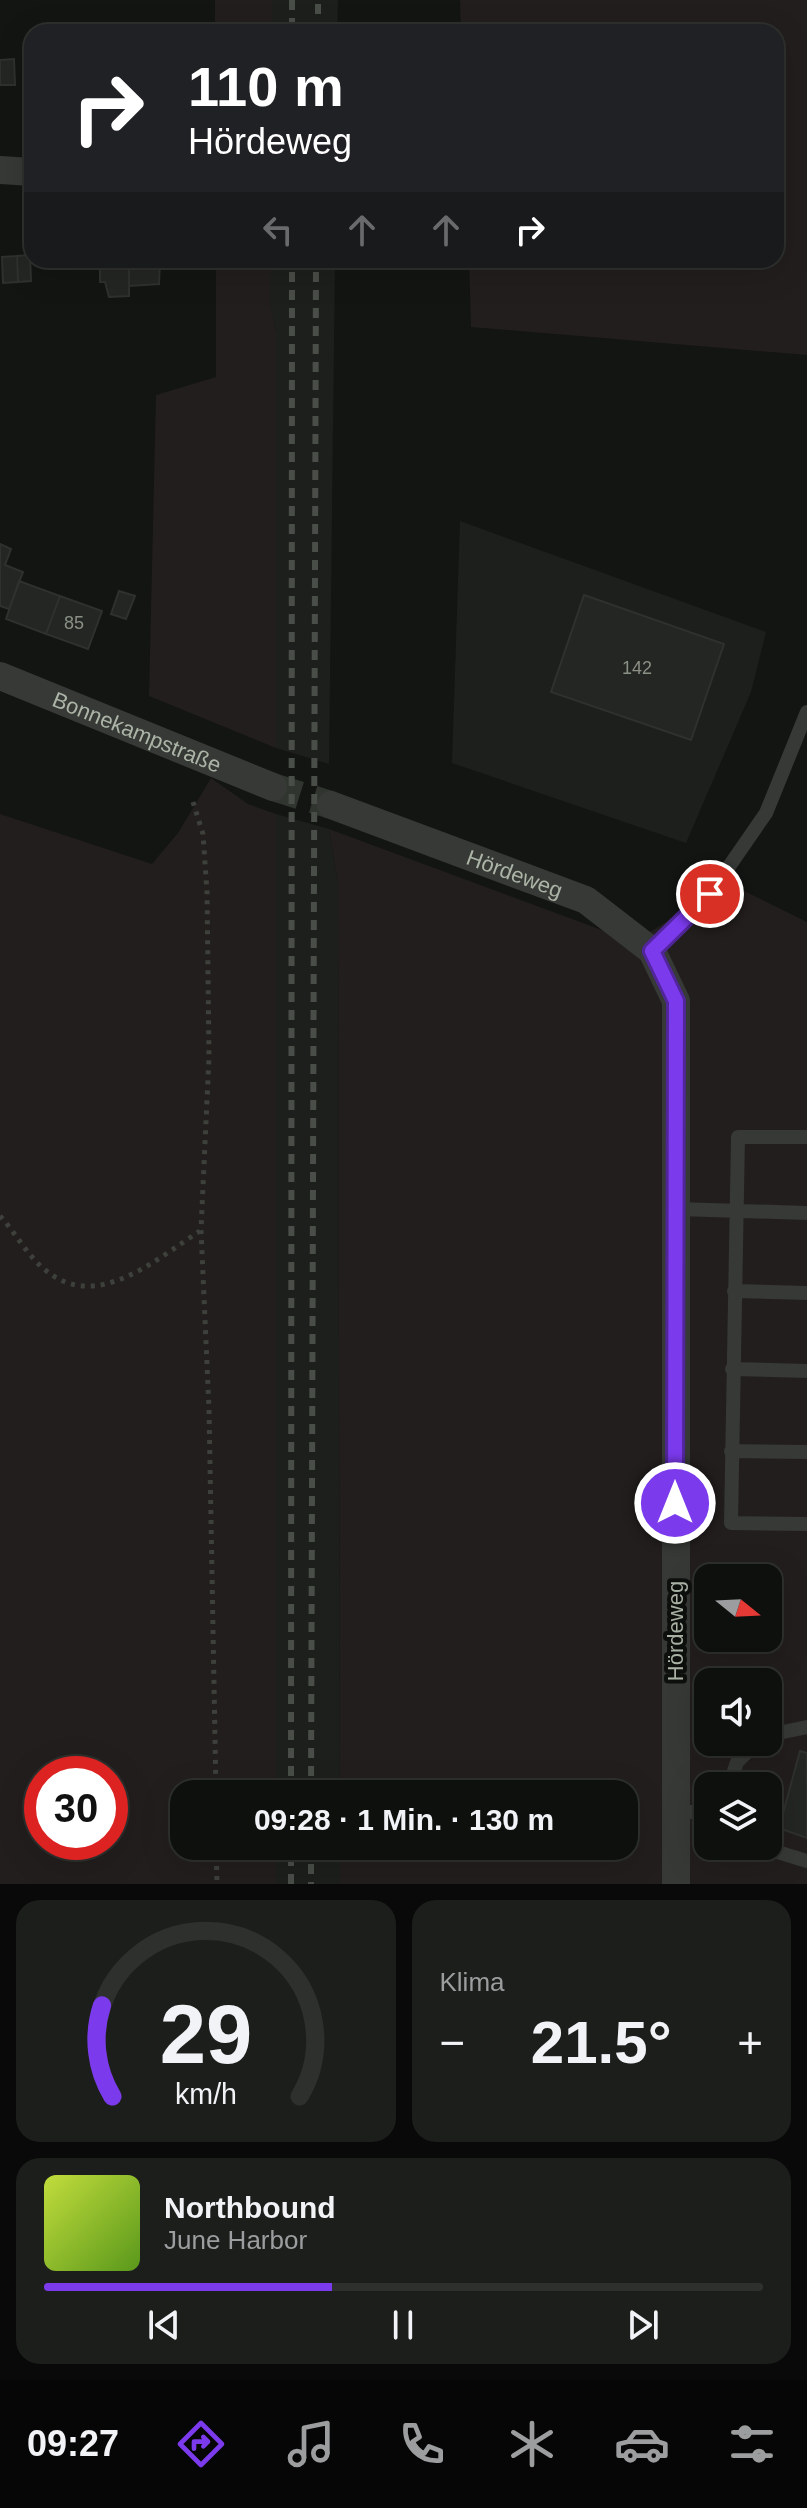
<!DOCTYPE html>
<html lang="de">
<head>
<meta charset="utf-8">
<style>
	:root { --surface:#0e100e; --page:#1c1e1c; --text:#f1f3f6; --muted:#9b9d9e; --line:#2e302e; --accent:#7c3aed }
	body { margin:0; font-family:Arial,sans-serif; background:var(--page); color:var(--text); height:100vh; display:flex; flex-direction:column; font-size:30px; white-space:nowrap }
	* { box-sizing:border-box; margin:0 }
	p { font-size:26px; color:var(--muted) }
	.icon { flex:none; width:44px; height:44px; fill:none; stroke:currentColor; stroke-width:2; stroke-linecap:round; stroke-linejoin:round }
	.map { position:relative; height:1884px; overflow:hidden }
	.details { display:flex; flex-direction:column; gap:16px; padding:16px; background:#080908; flex:1 }
	.details>* { flex:none }
	.top-card { position:absolute; left:24px; top:24px; width:760px; height:244px; border-radius:24px; box-shadow:0 8px 32px #0002,0 0 0 2px var(--line); background:#202124; color:#fff; overflow:hidden }
	.needle { width:52px; rotate:108deg }
	.controls { position:absolute; left:694px; top:1564px; display:grid; gap:16px }
	.controls a { display:grid; place-items:center; width:88px; height:88px; border-radius:16px; background:var(--surface); box-shadow:0 8px 32px #0002,0 0 0 2px var(--line); font-size:40px }
	.speed { position:absolute; left:24px; top:1756px; display:flex; gap:16px; font-size:40px; font-weight:700; text-align:center }
	.speed>* { display:grid; place-content:center; width:104px; height:104px; border-radius:50%; background:var(--surface); box-shadow:0 8px 32px #0002,0 0 0 2px var(--line); line-height:1 }
	.speed .limit { border:12px solid #d22; background:#fff; color:#111 }
	.pin { position:absolute; display:grid; place-items:center; width:68px; height:68px; color:#fff; margin:-34px; border:4px solid #fff; border-radius:50%; box-shadow:0 2px 8px #0007 }
	.me { position:absolute; width:88px; margin:-44px; rotate:0deg; stroke-linejoin:round; filter:drop-shadow(0 0 6px #0008) }
	.turn { display:flex; align-items:center; gap:28px; height:168px; padding:0 32px; font-size:36px }
	.turn .icon { width:104px; height:104px; stroke-width:2.5 }
	.turn b { display:block; font-size:56px; line-height:68px }
	.lanes { display:flex; align-items:center; height:76px; padding:0 32px; background:#0003; justify-content:center; gap:40px; direction:ltr }
	.lanes .off { opacity:.35 }
	.big { font-size:60px; font-weight:700; line-height:1.1 }
	.details .card { flex:1; display:flex; flex-direction:column; justify-content:center; gap:12px; min-width:0; padding:0 28px; border-radius:24px; background:var(--page) }
	.details .dial { align-items:center; gap:0 }
	.dial svg { height:208px; overflow:visible; fill:none; stroke:var(--line); stroke-width:7; stroke-linecap:round; text-anchor:middle }
	.dial text { fill:var(--text); stroke:none }
	.song { display:flex; align-items:center; gap:24px }
	.cover { width:96px; height:96px; border-radius:12px; background:linear-gradient(135deg,hsl(70 70% 55%),hsl(90 70% 35%)) }
	.played { height:8px; border-radius:4px; background:linear-gradient(90deg,var(--accent) 40%,var(--line) 40%) }
	.keys { display:flex; justify-content:space-around; direction:ltr }
	.heat { display:flex; justify-content:space-between; align-items:center; font-size:44px; direction:ltr }
	.details .tiles { flex:1; display:grid; gap:16px; grid-template-columns:1fr 1fr }
	.card:last-child { grid-column:span 2 }
	.trip { position:absolute; left:170px; top:1780px; width:468px; height:80px; border-radius:24px; background:var(--surface); box-shadow:0 8px 32px #0002,0 0 0 2px var(--line); font-weight:700; line-height:80px; text-align:center }
	.tabs { display:flex; height:128px; justify-content:space-around; align-items:center; background:#060606; color:var(--muted) }
	.tabs .icon { width:56px; height:56px }
	.tabs .on { color:var(--accent) }
	.tabs b { font-size:36px; color:var(--text) }
	.map>svg:first-child { display:block }
	.built { fill:#1d1f1c }
	.green { fill:#221e1d; fill-rule:evenodd }
	.building { fill:#242623; stroke:#2e312e; stroke-width:2 }
	.lines { fill:none; stroke-linecap:round; stroke-linejoin:round }
	.street-tunnel { stroke:#313530; stroke-width:28; stroke-dasharray:28 14; stroke-linecap:butt }
	.path { stroke:#3d403b; stroke-width:5; stroke-dasharray:4 6; stroke-linecap:butt }
	.lane { stroke:#363935; stroke-width:14 }
	.street { stroke:#363935; stroke-width:28 }
	.rail { stroke:#4a4e48; stroke-width:6; stroke-dasharray:10 8; stroke-linecap:butt }
	.route-casing { stroke:#51269a; stroke-width:20 }
	.route { stroke:#7c3aed; stroke-width:14 }
	.labels { text-anchor:middle; dominant-baseline:central; stroke-width:8; stroke-linejoin:round; paint-order:stroke }
	.number-label { font-size:18px; fill:#899085 }
	.street-label { font-size:22px; fill:#abb4a6; stroke:#0e100e }
</style>
</head>
<body>
<div class="map">
<svg width="807" height="1884" viewBox="0 0 807 1884">
	<rect width="100%" height="100%" fill="#131513"/>
	<!-- built -->
	<path class="built" d="M 272,0 L 338,0 L 337,32 L 272,32 Z
		M 275,260 L 335,260 L 329,764 L 276,748 L 276,332 L 269,306 L 268,282 Z
		M 460,521 L 766,632 L 751,692 L 686,843 L 452,763 Z
		M 276,814 L 329,829 L 338,884 L 340,1794 L 276,1794 Z
		M 276,1846 L 340,1846 L 340,1884 L 276,1884 Z"/>
	<!-- green -->
	<path class="green" d="M 215,0 L 272,0 L 272,32 L 215,32 Z
		M 460,0 L 807,0 L 807,355 L 471,327 L 469,260 L 776,260 L 776,32 L 461,32 Z
		M 216,260 L 275,260 C 267,286 269,305 276,332 L 276,748 L 149,696 L 156,395 L 216,377 Z
		M 211,778 L 248,804 L 276,814 L 276,1794 L 184,1794 L 184,1846 L 276,1846 L 276,1884 L 0,1884 L 0,814 L 152,864 L 178,833 ZM 42,1774 L 110,1774 L 110,1842 L 42,1842 Z
		M 329,829 L 634,942 L 728,883 L 807,922 L 807,1884 L 340,1884 L 340,1846 L 624,1846 L 624,1794 L 340,1794 L 338,884 ZM 708,1578 L 768,1578 L 768,1638 L 708,1638 ZM 708,1682 L 768,1682 L 768,1742 L 708,1742 ZM 708,1786 L 768,1786 L 768,1846 L 708,1846 Z"/>
	<!-- building -->
	<path class="building" d="M 14,59 L 15,85 L 0,85 L 0,60 Z
		M 30,255 L 31,281 L 18,282 L 17,256 Z
		M 17,256 L 18,282 L 3,283 L 2,257 Z
		M 100,260 L 129,260 L 129,296 L 109,297 L 105,282 L 100,282 Z
		M 129,260 L 160,260 L 159,284 L 129,286 Z
		M 0,544 L 11,549 L 5,565 L 23,572 L 9,609 L 0,606 Z
		M 19,581 L 60,596 L 46,634 L 6,619 Z
		M 119,591 L 135,596 L 126,619 L 111,614 Z
		M 584,595 L 724,644 L 691,740 L 551,692 Z
		M 60,596 L 102,611 L 88,649 L 46,634 Z
		M 800,1751 L 807,1753 L 807,1838 L 779,1828 Z"/>
	<g class="lines">
		<!-- street-tunnel -->
		<path class="street-tunnel" d="M 273,787 L 331,805"/>
		<!-- path -->
		<path class="path" d="M 193,802 L 203,834 L 207,892 L 209,1057 L 201,1230 L 209,1409 L 216,1794
			M 0,1216 C 15,1232 27,1255 44,1269 C 96,1314 156,1259 200,1231
			M 216,1846 L 217,1884"/>
		<!-- lane -->
		<path class="lane" d="M 652,951 L 710,894 L 766,813 L 807,712
			M 807,1137 L 738,1137 L 731,1523 L 807,1524
			M 678,1209 L 807,1213
			M 734,1291 L 807,1293
			M 732,1369 L 807,1371
			M 731,1451 L 807,1452
			M 768,1735 L 807,1727
			M 729,1786 L 737,1762 L 758,1742
			M 676,1812 L 708,1812
			M 758,1846 L 807,1861"/>
		<!-- street -->
		<g class="street">
			<path d="M 0,170 L 32,172"/>
			<path id="s1" d="M 0,676 L 273,787"/>
			<path id="s2" d="M 331,805 L 586,900 L 652,951 L 676,1001 L 676,1884"/>
		</g>
		<!-- rail -->
		<path class="rail" d="M 292,0 L 292,32
			M 318,32 L 318,0
			M 291,1794 L 292,260
			M 311,1794 L 316,260
			M 311,1846 L 311,1884
			M 291,1884 L 291,1846"/>
	</g>
	<g class="lines">
		<!-- route casing -->
		<g class="route-casing">
			<path id="route" d="M 675,1503 L 676,1001 L 652,951 L 710,894"/>
		</g>
		<!-- route -->
		<use href="#route" class="route"/>
	</g>
	<g class="labels">
		<!-- number labels -->
		<g class="number-label">
			<text x="74" y="623">85</text>
			<text x="637" y="668">142</text>
		</g>
		<!-- street labels -->
		<g class="street-label">
			<text stroke="none"><textPath href="#s1" startOffset="148">Bonnekampstraße</textPath></text>
			<text stroke="none"><textPath href="#s2" startOffset="196">Hördeweg</textPath></text>
			<text transform="translate(675 1631) rotate(-90)">Hördeweg</text>
		</g>
	</g>
</svg>
<div class="controls">
<a><svg class="needle" viewBox="-14 -14 28 28"><path d="M0-13l5 13h-10z" fill="#e53935"/><path d="M0 13l5-13h-10z" fill="#9b9d9e"/></svg></a>
<a><svg class="icon" aria-label="sound" viewBox="0 0 24 24"><path d="M4 9h4l5-4v14l-5-4H4zM17 9q2 3 0 6"/></svg></a>
<a><svg class="icon" aria-label="layers" viewBox="0 0 24 24"><path d="M12 4l9 5-9 5-9-5zM3 14l9 5 9-5"/></svg></a>
</div>
<div class="speed"><div class="limit">30</div></div>
<div class="pin" style="left:710px;top:894px;background:#d93025"><svg class="icon" aria-label="arrive" viewBox="0 0 24 24"><path d="M6 21V4h12l-3 4 3 4H6"/></svg></div>
<svg class="me" style="left:675px;top:1503px" viewBox="-20 -20 40 40"><circle r="17" fill="#7c3aed" stroke="#fff" stroke-width="3"/><path d="M0-11L8 9 0 5-8 9z" fill="#fff"/></svg>
<div class="trip">09:28 · 1 Min. · 130 m</div>
<div class="top-card">
<div class="turn"><svg class="icon" aria-label="right" viewBox="0 0 24 24"><path d="M7 20v-9h11M14 6l5 5-5 5"/></svg><div><b>110 m</b>Hördeweg</div></div>
<div class="lanes"><svg class="icon off" aria-label="left" viewBox="0 0 24 24"><path d="M17 20v-9H6M10 6l-5 5 5 5"/></svg><svg class="icon off" aria-label="ahead" viewBox="0 0 24 24"><path d="M12 20V5M6 11l6-6 6 6"/></svg><svg class="icon off" aria-label="ahead" viewBox="0 0 24 24"><path d="M12 20V5M6 11l6-6 6 6"/></svg><svg class="icon" aria-label="right" viewBox="0 0 24 24"><path d="M7 20v-9h11M14 6l5 5-5 5"/></svg></div>
</div>
</div>
<section class="details">
<div class="tiles">
<div class="card dial"><svg viewBox="0 0 100 80">
<path d="M14 69A42 42 0 1 1 86 69"/>
<path d="M14 69A42 42 0 0 1 10 34" stroke="#7c3aed"/>
<text x="50" y="56" font-size="32" font-weight="700">29</text>
<text x="50" y="72" font-size="11">km/h</text>
</svg></div>
<div class="card"><p>Klima</p>
<div class="heat"><a>−</a><b class="big">21.5°</b><a>+</a></div>
</div>
<div class="card">
<div class="song"><i class="cover"></i><div><b>Northbound</b><p>June Harbor</p></div></div>
<div class="played"></div>
<div class="keys"><svg class="icon" aria-label="previous" viewBox="0 0 24 24"><path d="M18 5L8 12l10 7zM5 5v14"/></svg><svg class="icon" aria-label="pause" viewBox="0 0 24 24"><path d="M8 5v14M16 5v14"/></svg><svg class="icon" aria-label="next" viewBox="0 0 24 24"><path d="M6 5l10 7-10 7zM19 5v14"/></svg></div>
</div>
</div>
</section>
<nav class="tabs">
<b>09:27</b>
<svg class="icon on" aria-label="directions" viewBox="0 0 24 24"><path d="M12 3l9 9-9 9-9-9zM9 14v-3h6M13 9l2 2-2 2"/></svg>
<svg class="icon" aria-label="music" viewBox="0 0 24 24"><path d="M9 18V5l10-2v13"/><circle cx="6" cy="18" r="3"/><circle cx="16" cy="16" r="3"/></svg>
<svg class="icon" aria-label="phone" viewBox="0 0 24 24"><path d="M5 4h4l2 5-3 2q2 4 5 5l2-3 5 2v4C11 20 4 13 5 4z"/></svg>
<svg class="icon" aria-label="climate" viewBox="0 0 24 24"><path d="M12 3v18M4 7l16 10M4 17L20 7"/></svg>
<svg class="icon" aria-label="car" viewBox="0 0 24 24"><path d="M5 17H2v-5l4-1 3-4h7l3 4 3 1v5h-3M9 17h6M6 11h13"/><circle cx="7" cy="17" r="2"/><circle cx="17" cy="17" r="2"/></svg>
<svg class="icon" aria-label="filters" viewBox="0 0 24 24"><path d="M4 7h16M4 17h16"/><circle cx="9" cy="7" r="2"/><circle cx="15" cy="17" r="2"/></svg>
</nav>
</body>
</html>
